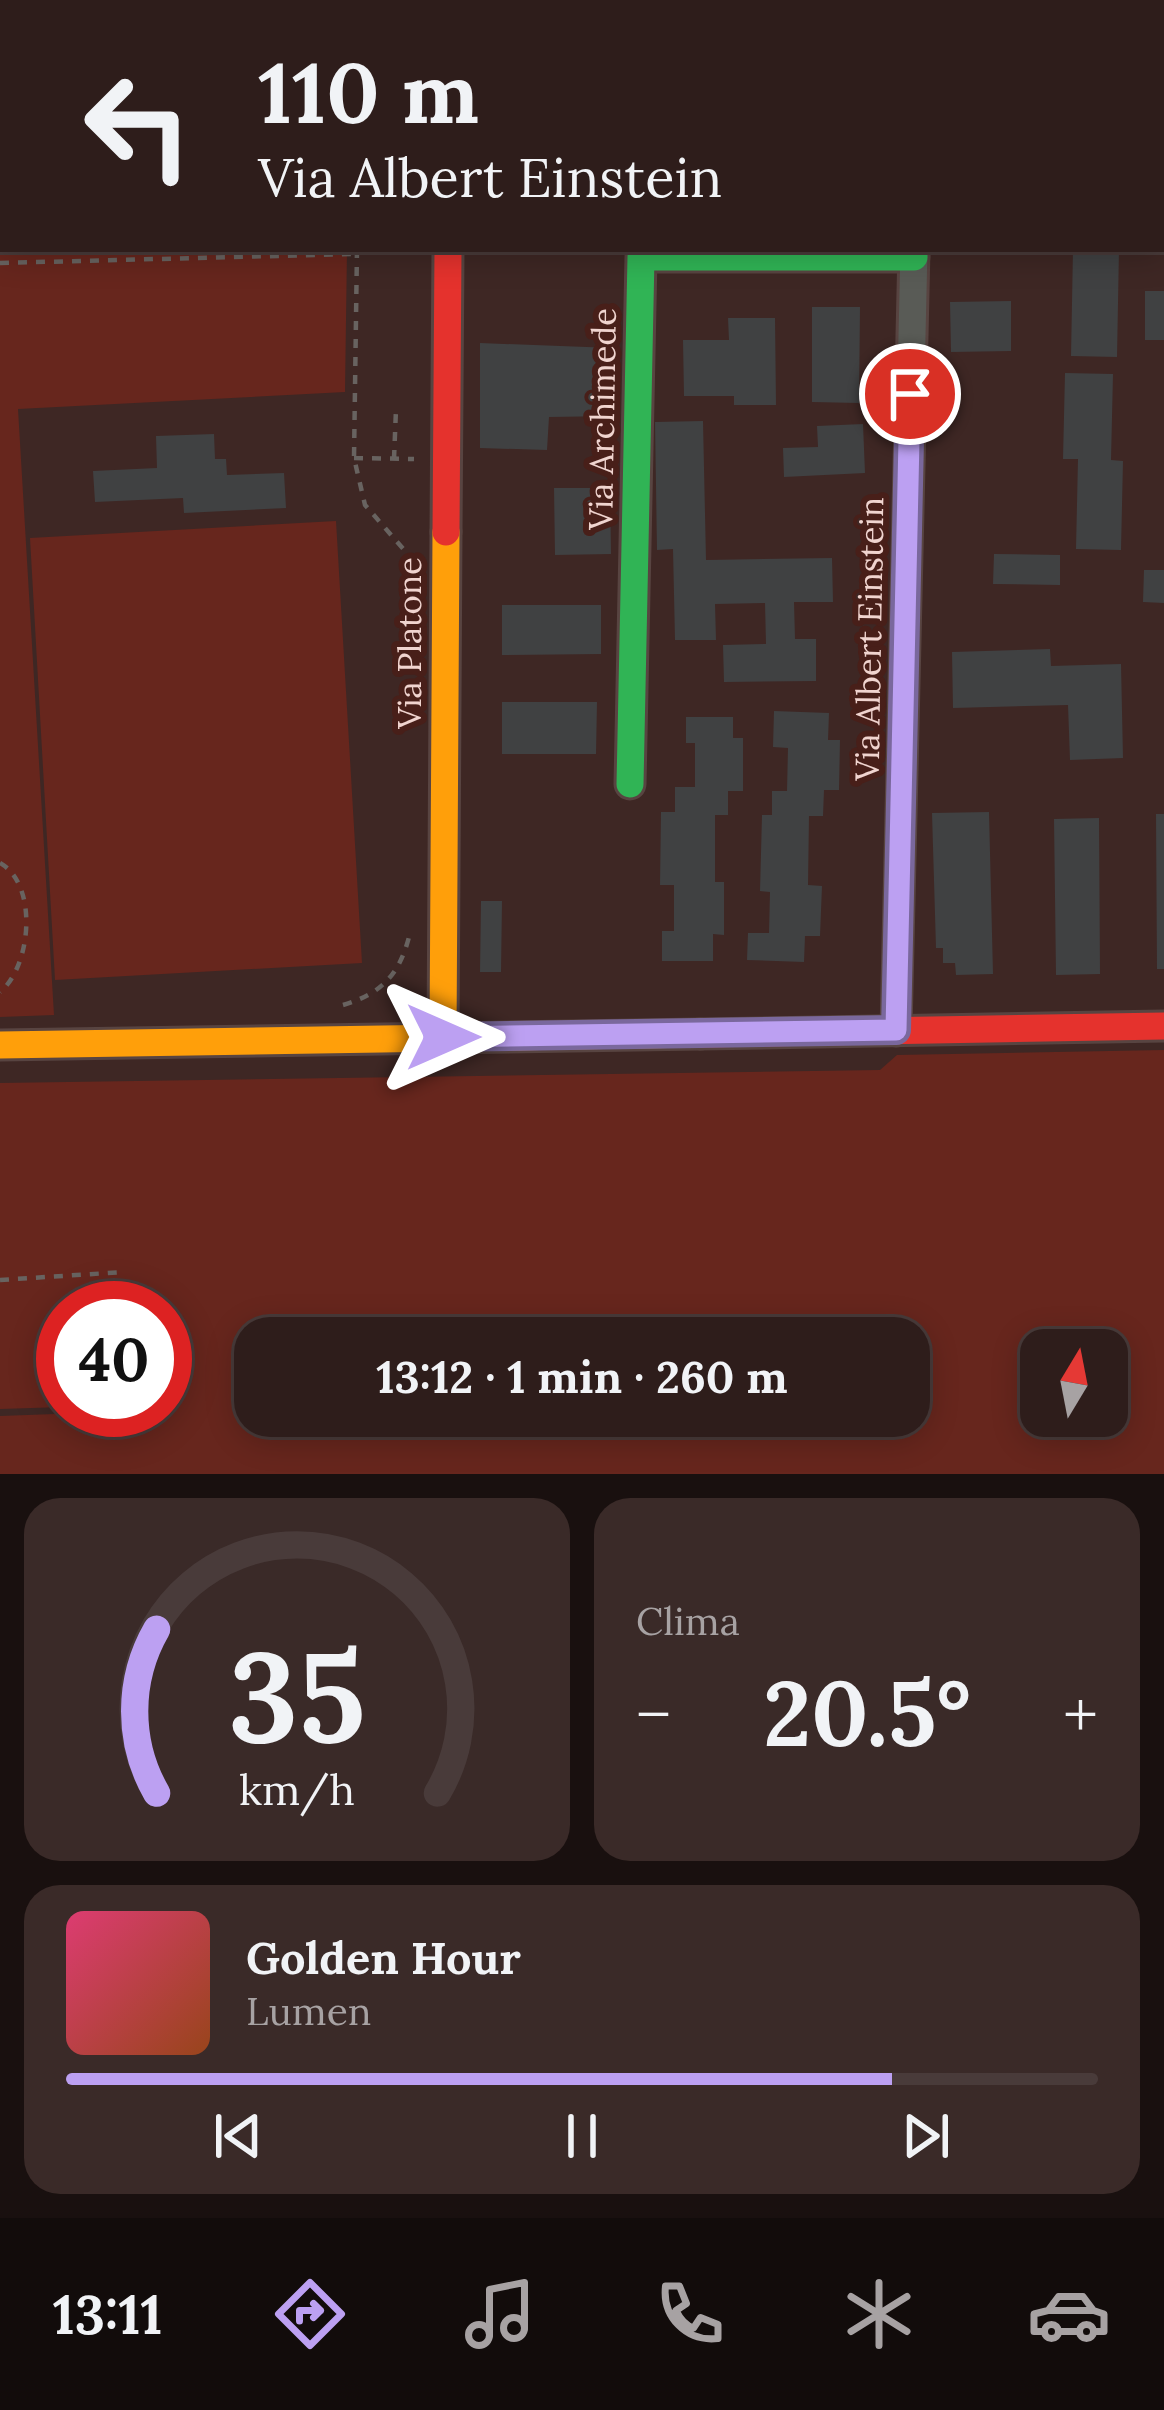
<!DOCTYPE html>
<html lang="it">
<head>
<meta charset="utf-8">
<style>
	:root { --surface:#2e1d1b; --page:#3a2a28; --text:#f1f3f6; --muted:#a7a2a3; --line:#493b3a; --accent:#bca0f2 }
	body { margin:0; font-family:Lora,serif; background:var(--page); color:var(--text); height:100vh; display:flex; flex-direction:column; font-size:45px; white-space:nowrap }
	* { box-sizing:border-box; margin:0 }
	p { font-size:39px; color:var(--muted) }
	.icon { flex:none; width:66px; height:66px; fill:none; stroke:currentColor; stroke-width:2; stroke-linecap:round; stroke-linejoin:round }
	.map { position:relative; height:1474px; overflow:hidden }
	.panel { display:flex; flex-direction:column; gap:24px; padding:24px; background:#19100f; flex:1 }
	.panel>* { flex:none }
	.hud { position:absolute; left:0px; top:0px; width:1164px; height:252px; box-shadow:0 6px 30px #0003,0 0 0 3px var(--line); background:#2e1d1b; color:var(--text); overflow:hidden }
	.needle { width:78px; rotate:10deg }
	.fabs { position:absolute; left:1020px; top:1329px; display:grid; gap:24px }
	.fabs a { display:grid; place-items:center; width:108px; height:108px; border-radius:24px; background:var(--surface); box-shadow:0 6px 30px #0003,0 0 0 3px var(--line); font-size:60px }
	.speed { position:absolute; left:36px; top:1281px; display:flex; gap:24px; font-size:60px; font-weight:700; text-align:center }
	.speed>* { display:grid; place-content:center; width:156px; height:156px; border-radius:50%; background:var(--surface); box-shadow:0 6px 30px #0003,0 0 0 3px var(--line); line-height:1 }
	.speed .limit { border:18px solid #d22; background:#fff; color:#111 }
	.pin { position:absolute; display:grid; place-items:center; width:102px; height:102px; color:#fff; margin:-51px; border:6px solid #fff; border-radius:50%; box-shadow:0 3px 12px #0007 }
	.me { position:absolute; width:132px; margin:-66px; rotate:90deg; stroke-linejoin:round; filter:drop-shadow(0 0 9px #0008) }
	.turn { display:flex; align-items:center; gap:42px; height:252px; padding:0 60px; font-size:54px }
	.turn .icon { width:156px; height:156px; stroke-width:2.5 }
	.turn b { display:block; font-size:84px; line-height:102px }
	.big { font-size:90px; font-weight:800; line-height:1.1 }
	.panel .widget { flex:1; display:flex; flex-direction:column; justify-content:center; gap:18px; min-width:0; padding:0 42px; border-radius:36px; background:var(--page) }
	.panel .dial { align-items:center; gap:0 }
	.dial svg { height:312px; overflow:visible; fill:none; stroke:var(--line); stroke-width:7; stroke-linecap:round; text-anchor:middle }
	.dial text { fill:var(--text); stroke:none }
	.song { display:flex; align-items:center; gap:36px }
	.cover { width:144px; height:144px; border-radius:18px; background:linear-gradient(135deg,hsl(340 70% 55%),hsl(20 70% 35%)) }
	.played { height:12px; border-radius:6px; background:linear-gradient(90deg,var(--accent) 80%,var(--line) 80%) }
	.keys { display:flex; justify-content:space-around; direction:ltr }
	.heat { display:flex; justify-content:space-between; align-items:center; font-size:66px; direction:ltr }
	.panel .tiles { flex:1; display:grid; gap:24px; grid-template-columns:1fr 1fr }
	.widget:last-child { grid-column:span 2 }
	.trip { position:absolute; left:234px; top:1317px; width:696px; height:120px; border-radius:36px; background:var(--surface); box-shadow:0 6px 30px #0003,0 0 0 3px var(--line); font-weight:800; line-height:120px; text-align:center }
	.menu { display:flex; height:192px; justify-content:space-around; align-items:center; background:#120c0b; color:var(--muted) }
	.menu .icon { width:84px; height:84px }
	.menu .active { color:var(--accent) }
	.menu b { font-size:54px; color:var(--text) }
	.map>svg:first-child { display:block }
	.green { fill:#67261d; fill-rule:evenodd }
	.building { fill:#404142 }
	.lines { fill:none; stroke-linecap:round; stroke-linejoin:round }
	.street-casing { stroke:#584441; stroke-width:33 }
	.fast-casing { stroke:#584441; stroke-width:33 }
	.slow-casing { stroke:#584441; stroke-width:33 }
	.jam-casing { stroke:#584441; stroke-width:33 }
	.path { stroke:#686360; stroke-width:4.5; stroke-dasharray:9 9; stroke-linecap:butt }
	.street { stroke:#595b56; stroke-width:27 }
	.fast { stroke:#30b455; stroke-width:27 }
	.slow { stroke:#ff9f0a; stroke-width:27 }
	.jam { stroke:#e5322d; stroke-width:27 }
	.route-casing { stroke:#7a689d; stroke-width:30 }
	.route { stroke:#bca0f2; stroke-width:21 }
	.labels { text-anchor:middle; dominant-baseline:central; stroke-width:12; stroke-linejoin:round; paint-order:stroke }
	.street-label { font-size:33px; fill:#f0d4cf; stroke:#481f19 }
</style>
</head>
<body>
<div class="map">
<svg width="1164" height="1474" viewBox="0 0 1164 1474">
	<rect width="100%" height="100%" fill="#3e2724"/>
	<!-- green -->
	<path class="green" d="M 0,248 L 347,249 L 345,392 L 18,409 L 54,1015 L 0,1017 Z
		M 336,521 L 362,963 L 55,980 L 30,538 Z
		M 1164,1050 L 1164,1474 L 0,1474 L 0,1416 L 165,1410 L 165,1308 L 63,1308 L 63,1407 L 0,1409 L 0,1083 L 880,1070 L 897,1055 ZM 255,1338 L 909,1338 L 909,1416 L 255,1416 ZM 1041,1350 L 1107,1350 L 1107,1416 L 1041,1416 Z"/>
	<!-- building -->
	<path class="building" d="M 1073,249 L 1119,249 L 1117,357 L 1071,356 Z
		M 1145,291 L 1164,291 L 1164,340 L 1145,340 Z
		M 1011,301 L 1011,351 L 951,352 L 950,302 Z
		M 812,307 L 860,307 L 859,403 L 812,402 Z
		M 728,318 L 775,318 L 776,405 L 734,405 L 734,396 L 684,396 L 683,340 L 729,340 Z
		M 480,343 L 613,348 L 613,416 L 549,417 L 547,450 L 480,448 Z
		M 1065,373 L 1113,374 L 1111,460 L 1123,461 L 1121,550 L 1076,549 L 1078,459 L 1063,459 Z
		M 703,421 L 706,560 L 832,558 L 833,602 L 794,602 L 795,639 L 816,639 L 816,681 L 724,682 L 723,645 L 766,644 L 765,603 L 715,604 L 716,640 L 675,640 L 673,549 L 657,550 L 655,422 Z
		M 863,424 L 865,473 L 784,477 L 783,448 L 818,447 L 817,426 Z
		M 214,434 L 215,459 L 226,459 L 227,475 L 284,473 L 286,508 L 184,513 L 183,498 L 95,502 L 93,471 L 157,468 L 156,436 Z
		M 554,488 L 610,488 L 611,554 L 555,555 Z
		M 994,554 L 1060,555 L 1060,585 L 993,584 Z
		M 1144,570 L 1164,570 L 1164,603 L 1143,602 Z
		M 502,605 L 601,605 L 601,654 L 502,655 Z
		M 1050,649 L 1051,666 L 1121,664 L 1123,758 L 1070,760 L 1068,705 L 953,708 L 952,652 Z
		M 502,702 L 597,702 L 596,754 L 502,754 Z
		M 774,711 L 829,713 L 828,740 L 840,740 L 839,790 L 824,790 L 823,816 L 809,816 L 808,885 L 822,886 L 820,936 L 805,936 L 804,962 L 747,960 L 748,933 L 769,933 L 770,892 L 760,891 L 762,815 L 772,815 L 772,791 L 787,791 L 788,748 L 773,747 Z
		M 686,717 L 733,717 L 733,738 L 743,738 L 743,791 L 728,791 L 728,815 L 715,815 L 715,882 L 724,882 L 724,935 L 713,934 L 713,961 L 662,961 L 662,931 L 674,931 L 674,885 L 660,885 L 661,812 L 675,812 L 675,787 L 695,787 L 695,743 L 686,743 Z
		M 989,812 L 993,974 L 956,975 L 955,963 L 943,963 L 943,948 L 936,948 L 932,813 Z
		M 1156,814 L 1164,814 L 1164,969 L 1157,969 Z
		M 1099,818 L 1100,974 L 1056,975 L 1054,819 Z
		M 481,901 L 502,901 L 501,972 L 480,972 Z"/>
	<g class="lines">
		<!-- street casing -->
		<g class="street-casing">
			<path id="street" d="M 452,3 L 452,0
				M 919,3 L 919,0
				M 896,1031 L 914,249"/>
		</g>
		<!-- fast casing -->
		<g class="fast-casing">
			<path id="fast" d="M 630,784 L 641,257 L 914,257"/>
		</g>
		<!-- slow casing -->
		<g class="slow-casing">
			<path id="slow" d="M 443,1037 L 446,532
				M 0,1045 L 700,1034"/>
		</g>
		<!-- jam casing -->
		<g class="jam-casing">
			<path id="jam" d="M 446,532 L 448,249
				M 700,1034 L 1164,1026"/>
		</g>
		<!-- path -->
		<path class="path" d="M 331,0 L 332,3
			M 362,3 L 362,0
			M 357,249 L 354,458 L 365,505 L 413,560
			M 0,263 L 354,254
			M 354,458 L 414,459
			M 394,459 L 396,409
			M 0,863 C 39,885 31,967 0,992
			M 343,1005 C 381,994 399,975 409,937
			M 0,1280 L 124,1272"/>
		<!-- street -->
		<use href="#street" class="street"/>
		<!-- fast -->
		<use href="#fast" class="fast"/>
		<!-- slow -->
		<use href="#slow" class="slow"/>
		<!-- jam -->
		<use href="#jam" class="jam"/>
	</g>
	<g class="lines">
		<!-- route casing -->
		<g class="route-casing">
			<path id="route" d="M 443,1037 L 896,1030 L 910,394"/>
		</g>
		<!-- route -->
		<use href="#route" class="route"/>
	</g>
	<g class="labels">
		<!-- street labels -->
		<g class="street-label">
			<text transform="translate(602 419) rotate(-89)">Via Archimede</text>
			<text transform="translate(869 639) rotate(-89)">Via Albert Einstein</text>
			<text transform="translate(409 643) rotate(-90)">Via Platone</text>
		</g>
	</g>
</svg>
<div class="fabs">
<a><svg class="needle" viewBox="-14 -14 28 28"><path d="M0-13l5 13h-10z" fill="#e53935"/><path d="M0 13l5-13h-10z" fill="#a7a2a3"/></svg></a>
</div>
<div class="speed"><div class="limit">40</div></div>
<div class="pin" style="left:910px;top:394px;background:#d93025"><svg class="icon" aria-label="arrive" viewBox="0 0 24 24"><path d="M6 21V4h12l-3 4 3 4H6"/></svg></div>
<svg class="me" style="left:443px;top:1037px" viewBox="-20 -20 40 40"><path d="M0-17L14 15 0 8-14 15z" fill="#bca0f2" stroke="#fff" stroke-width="4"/></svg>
<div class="trip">13:12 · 1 min · 260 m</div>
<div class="hud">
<div class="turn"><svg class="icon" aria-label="left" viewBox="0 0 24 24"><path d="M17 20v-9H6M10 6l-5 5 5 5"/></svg><div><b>110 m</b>Via Albert Einstein</div></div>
</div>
</div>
<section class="panel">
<div class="tiles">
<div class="widget dial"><svg viewBox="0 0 100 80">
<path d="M14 69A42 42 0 1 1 86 69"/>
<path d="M14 69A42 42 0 0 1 14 27" stroke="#bca0f2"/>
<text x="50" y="56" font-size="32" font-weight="700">35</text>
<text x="50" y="72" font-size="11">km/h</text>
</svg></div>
<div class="widget"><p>Clima</p>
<div class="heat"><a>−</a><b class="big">20.5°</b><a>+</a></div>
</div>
<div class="widget">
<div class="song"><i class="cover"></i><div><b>Golden Hour</b><p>Lumen</p></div></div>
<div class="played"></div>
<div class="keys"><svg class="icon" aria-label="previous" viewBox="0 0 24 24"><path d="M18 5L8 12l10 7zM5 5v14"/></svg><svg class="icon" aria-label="pause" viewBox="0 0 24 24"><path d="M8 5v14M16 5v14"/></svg><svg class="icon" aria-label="next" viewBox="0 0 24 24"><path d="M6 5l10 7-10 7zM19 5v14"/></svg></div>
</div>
</div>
</section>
<nav class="menu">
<b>13:11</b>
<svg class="icon active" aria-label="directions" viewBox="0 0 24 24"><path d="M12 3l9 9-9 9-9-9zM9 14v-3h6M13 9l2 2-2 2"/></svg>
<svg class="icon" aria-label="music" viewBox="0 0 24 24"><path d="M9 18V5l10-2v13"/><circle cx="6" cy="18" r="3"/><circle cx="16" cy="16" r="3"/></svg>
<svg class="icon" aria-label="phone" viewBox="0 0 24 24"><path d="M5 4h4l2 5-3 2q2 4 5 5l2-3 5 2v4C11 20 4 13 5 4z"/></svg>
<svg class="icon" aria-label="climate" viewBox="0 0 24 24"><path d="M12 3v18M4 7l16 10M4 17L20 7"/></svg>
<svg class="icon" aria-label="car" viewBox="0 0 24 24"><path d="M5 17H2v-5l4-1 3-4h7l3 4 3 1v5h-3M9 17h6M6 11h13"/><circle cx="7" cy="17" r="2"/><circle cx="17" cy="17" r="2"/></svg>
</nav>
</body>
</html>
